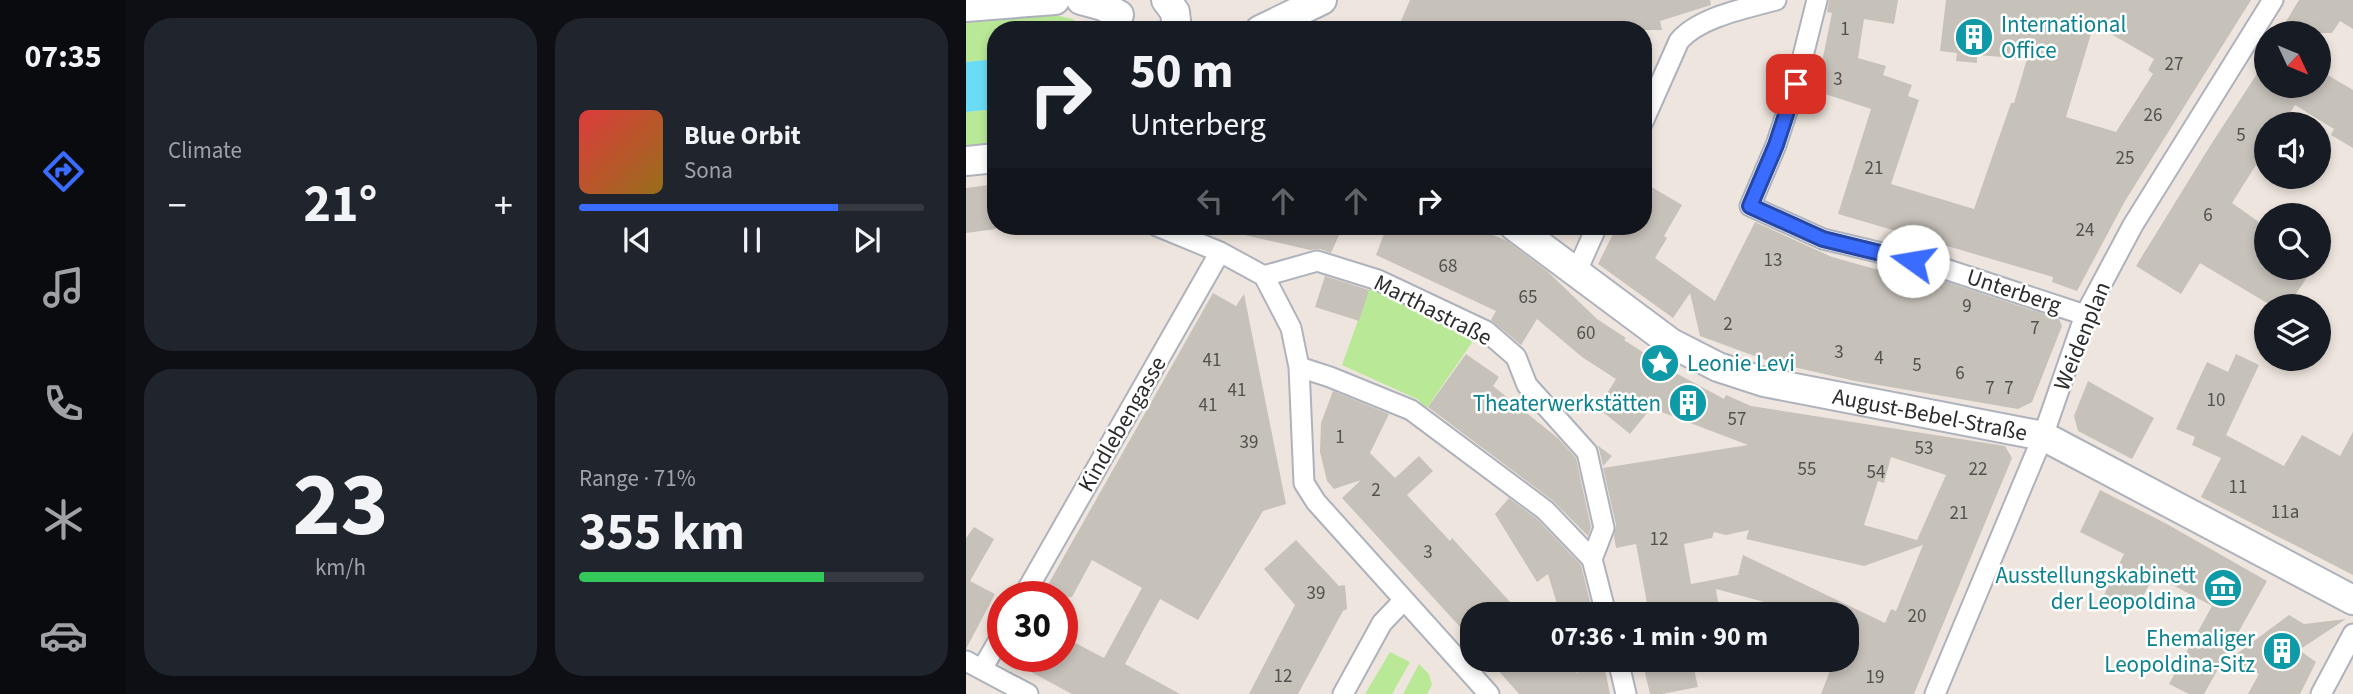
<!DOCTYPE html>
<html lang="en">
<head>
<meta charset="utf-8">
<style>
	:root { --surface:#171b24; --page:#20242c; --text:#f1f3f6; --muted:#9ea1a6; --line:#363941; --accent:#3a6dff }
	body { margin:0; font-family:"Source Sans 3",sans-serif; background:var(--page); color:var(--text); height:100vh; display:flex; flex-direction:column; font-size:26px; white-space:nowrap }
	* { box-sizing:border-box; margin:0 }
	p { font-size:23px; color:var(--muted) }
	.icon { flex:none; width:38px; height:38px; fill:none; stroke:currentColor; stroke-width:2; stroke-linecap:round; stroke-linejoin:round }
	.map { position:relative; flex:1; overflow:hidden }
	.side { display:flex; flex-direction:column; gap:18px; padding:18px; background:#0d0f14; width:840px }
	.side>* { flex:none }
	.guide { position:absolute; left:21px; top:21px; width:665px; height:214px; border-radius:28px; box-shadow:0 4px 10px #0003; background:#171b24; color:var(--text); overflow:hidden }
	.needle { width:46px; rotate:134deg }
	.buttons { position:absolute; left:1288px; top:21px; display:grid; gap:14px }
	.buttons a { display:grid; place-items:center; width:77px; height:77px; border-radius:50%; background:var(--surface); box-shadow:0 4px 10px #0003; font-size:35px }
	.speed { position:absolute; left:21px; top:581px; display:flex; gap:14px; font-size:35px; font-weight:700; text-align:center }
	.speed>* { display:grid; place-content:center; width:91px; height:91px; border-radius:50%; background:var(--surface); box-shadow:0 4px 10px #0003; line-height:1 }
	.speed .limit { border:10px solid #d22; background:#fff; color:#111 }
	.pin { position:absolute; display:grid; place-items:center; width:60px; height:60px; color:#fff; margin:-30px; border-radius:14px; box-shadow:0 4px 10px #0006 }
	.me { position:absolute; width:77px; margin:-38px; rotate:283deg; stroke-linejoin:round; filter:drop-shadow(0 0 5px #0008) }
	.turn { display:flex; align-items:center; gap:24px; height:147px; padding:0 28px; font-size:32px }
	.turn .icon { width:91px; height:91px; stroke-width:2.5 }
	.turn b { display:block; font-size:49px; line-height:60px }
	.lanes { display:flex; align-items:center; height:66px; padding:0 28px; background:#0003; justify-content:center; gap:35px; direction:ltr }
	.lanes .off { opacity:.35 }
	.big { font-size:52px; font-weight:700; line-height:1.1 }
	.side .widget { flex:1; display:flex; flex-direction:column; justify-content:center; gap:10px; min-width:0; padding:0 24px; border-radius:28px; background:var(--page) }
	.side .dial { align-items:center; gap:0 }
	.dial b { font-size:91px; line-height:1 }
	.song { display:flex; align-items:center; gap:21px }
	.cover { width:84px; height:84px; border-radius:10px; background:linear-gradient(135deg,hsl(0 70% 55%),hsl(40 70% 35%)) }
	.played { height:7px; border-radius:4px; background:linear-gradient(90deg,var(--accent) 75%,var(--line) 75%) }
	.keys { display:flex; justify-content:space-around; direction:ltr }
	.heat { display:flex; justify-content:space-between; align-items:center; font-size:38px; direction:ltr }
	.charge { height:10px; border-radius:5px; background:linear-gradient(90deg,#34c759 71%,var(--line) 0) }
	.side .tiles { flex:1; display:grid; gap:18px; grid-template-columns:repeat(2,1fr) }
	.trip { position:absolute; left:494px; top:602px; width:399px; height:70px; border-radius:28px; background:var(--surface); box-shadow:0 4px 10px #0003; font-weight:700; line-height:70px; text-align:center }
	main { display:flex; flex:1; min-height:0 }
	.menu { display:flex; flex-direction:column; width:126px; justify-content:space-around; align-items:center; background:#090b0e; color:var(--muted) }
	.menu .icon { width:49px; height:49px }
	.menu .active { color:var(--accent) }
	.menu b { font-size:32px; color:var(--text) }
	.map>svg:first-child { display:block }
	.green { fill:#b9e897 }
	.water { fill:#6bdcf6 }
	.building { fill:#c6c1b9; fill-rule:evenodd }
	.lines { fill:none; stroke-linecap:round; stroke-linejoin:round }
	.street-casing { stroke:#aeb2bc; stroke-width:23 }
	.secondary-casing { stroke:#aeb2bc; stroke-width:32 }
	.street { stroke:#fff; stroke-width:19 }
	.secondary { stroke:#fff; stroke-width:28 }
	.route-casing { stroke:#2647a6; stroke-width:18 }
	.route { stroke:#3a6dff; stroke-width:12 }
	.labels { text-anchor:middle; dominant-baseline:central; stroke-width:5; stroke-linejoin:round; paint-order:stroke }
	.number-label { font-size:19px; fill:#52514f }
	.culture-label { font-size:23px; fill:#0d838f; stroke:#fff; text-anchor:end }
	.street-label { font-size:23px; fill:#2c2c2c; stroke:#fff }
</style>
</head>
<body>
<main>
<nav class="menu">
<b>07:35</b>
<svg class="icon active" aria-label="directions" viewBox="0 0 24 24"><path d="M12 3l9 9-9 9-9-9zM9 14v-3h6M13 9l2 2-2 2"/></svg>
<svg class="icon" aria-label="music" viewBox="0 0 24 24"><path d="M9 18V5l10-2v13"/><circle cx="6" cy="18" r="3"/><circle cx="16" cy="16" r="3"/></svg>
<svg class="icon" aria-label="phone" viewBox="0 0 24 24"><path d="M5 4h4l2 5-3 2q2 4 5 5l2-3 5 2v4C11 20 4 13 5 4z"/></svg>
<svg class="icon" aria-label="climate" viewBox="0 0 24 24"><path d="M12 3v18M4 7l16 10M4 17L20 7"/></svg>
<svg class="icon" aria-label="car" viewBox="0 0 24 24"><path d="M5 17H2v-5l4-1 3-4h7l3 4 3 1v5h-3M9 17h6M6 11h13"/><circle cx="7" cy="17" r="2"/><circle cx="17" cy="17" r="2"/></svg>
</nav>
<section class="side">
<div class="tiles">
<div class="widget"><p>Climate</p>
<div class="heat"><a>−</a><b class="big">21°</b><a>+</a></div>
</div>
<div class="widget">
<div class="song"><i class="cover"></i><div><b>Blue Orbit</b><p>Sona</p></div></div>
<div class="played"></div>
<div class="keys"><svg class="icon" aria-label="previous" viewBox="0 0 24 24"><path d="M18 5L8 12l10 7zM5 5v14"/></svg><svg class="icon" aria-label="pause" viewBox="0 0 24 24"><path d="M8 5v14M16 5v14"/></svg><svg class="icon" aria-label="next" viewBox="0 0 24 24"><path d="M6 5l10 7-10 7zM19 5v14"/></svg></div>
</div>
<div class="widget dial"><b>23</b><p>km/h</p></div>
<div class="widget"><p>Range · 71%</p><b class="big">355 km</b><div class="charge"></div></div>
</div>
</section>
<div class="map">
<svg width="1387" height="694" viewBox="0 0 1387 694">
	<rect width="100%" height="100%" fill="#eee6de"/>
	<!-- green -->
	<path class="green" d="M 90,15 L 106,19 L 128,30 L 30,30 L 30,59 L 0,62 L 0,23 Z
		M 30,109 L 30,150 L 0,153 L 0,112 Z
		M 404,287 L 507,341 L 461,408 L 451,399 L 376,365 Z
		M 424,652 L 444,662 L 426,694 L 399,694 Z
		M 453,664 L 463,674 L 466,685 L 461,694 L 437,694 Z"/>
	<!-- water -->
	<path class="water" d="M 30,59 L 30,109 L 0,112 L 0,62 Z"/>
	<!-- building -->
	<path class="building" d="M 444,0 L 744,0 L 745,5 L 694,21 L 696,30 L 431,30 Z
		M 863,0 L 932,0 L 928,24 L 898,19 L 892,58 L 920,66 L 917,75 L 946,85 L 942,96 L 953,100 L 925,184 L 1008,209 L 1045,103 L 1048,103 L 1061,59 L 1011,55 L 1011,63 L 990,61 L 991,53 L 974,51 L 980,0 L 1285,0 L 1159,201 L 1111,291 L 1086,282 L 1087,277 L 872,214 L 905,109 L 850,91 L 866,13 L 861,12 ZM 1128,24 L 1188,59 L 1182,70 L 1187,74 L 1150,132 L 1100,117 Z
		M 1333,0 L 1387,0 L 1387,29 L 1374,21 L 1366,33 L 1313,33 Z
		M 1300,60 L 1300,86 L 1353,86 L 1353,70 L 1387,90 L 1387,148 L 1365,135 L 1368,129 L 1329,105 L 1317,124 L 1300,124 L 1300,149 L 1266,203 L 1300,227 L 1300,268 L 1347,268 L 1322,306 L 1306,306 L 1234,263 L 1215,294 L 1170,266 L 1244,146 Z
		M 677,182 L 716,205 L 698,236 L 701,238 L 689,258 L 749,301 L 789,222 L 866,257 L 927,274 L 969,278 L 1093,319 L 1096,326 L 1066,402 L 1052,409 L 889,381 L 805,362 L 734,336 L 724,293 L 707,318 L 632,264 L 651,226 L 677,226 Z
		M 30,184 L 30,229 L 0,233 L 0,188 Z
		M 275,226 L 377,226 L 365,253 L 354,249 L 344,250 L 274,234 Z
		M 421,226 L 506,226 L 541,241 L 581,271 L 631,319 L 660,338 L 658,340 L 708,372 L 758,399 L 760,395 L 785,406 L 1039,446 L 1046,458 L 948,694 L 855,694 L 867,663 L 880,669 L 880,614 L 832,614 L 813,606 L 750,589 L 752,602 L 723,607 L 725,614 L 683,614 L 670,544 L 650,548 L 648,536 L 650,525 L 637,468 L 782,445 L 685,408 L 664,434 L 632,408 L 650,379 L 616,357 L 571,319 L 555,345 L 525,320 L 530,311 L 410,255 ZM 925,457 L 980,475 L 951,540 L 898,525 L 912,481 L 918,483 ZM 783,530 L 780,539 L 898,566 L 957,545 L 930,611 L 925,609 L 919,623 L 777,555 L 772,575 L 725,584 L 718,544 L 746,538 L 748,532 L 760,535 Z
		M 359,276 L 403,290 L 393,321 L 349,307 Z
		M 247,293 L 270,306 L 278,294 L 320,504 L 297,511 L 232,620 L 194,599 L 159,664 L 214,694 L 106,694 L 37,657 L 96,656 L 96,636 L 138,658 L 176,588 L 126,560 L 106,597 L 75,597 Z
		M 500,354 L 533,377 L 527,386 L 593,439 L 610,458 L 625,527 L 622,536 L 586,500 L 462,407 Z
		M 1270,354 L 1293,365 L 1260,435 L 1318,466 L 1336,435 L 1374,456 L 1387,432 L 1387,575 L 1235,497 L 1255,458 L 1226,445 L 1229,437 L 1210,429 L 1241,362 L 1262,372 Z
		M 1122,381 L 1188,418 L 1166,459 L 1112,431 L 1108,416 Z
		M 367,391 L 423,414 L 404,453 L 429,478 L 453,456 L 467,471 L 441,495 L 484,541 L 486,538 L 555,614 L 506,614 L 506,640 L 376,498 L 395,480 L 368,489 L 361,481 L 354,452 L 355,423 Z
		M 631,445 L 646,456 L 637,466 L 633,449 Z
		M 1134,490 L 1199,523 L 1301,581 L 1238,694 L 1223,694 L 1203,684 L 1246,606 L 1188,575 L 1171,608 L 1159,602 L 1154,612 L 1134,603 L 1158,554 L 1114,532 Z
		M 543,498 L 571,519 L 615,565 L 627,614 L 594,614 L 582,574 L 571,582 L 529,514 Z
		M 8,527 L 28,539 L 4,581 L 29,594 L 0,649 L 0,538 Z
		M 330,540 L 373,586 L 379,585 L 381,609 L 377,611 L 332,694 L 283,694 L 329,605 L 298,569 Z
		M 1323,615 L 1338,624 L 1380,619 L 1333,650 L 1350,662 L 1334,694 L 1282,694 L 1293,674 L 1265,658 Z
		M 523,660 L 599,660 L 612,674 L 608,660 L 637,660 L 644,694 L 553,694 Z
		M 676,660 L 726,660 L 732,687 L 696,694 L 684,694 Z"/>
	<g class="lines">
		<!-- street casing -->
		<g class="street-casing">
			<path id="street" d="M 851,0 L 830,84 L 810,145 L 784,206 L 857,239 L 970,266 L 1119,315
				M 677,122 L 713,41 C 733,17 781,8 810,0
				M 191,226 L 254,252 L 298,276 L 351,261 L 412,280 L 520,331 L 550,357 L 561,385 L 621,452 L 638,528 L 626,559 L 640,614
				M 610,273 L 631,226
				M 298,276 L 325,328 L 333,367 L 338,483 L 350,502 L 523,694
				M 333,367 L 364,377 L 445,410 L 579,510 L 626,559
				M 57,597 L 254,252
				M 652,660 L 660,694
				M 0,661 L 62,694
				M 16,669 L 37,633
				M 377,694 L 416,623 L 438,600
				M 969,694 L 1077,436 L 1119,315 L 1167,225 L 1307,0
				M 1355,694 L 1387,634"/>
		</g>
		<!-- secondary casing -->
		<g class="secondary-casing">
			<g id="secondary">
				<path d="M 115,0 L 137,6 L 153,15"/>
				<path d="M 200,0 L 209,12 L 211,30"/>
				<path d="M 0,7 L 89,0"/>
				<path d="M 294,30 L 356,0"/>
				<path d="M 0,161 L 30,158"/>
				<path id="s1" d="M 548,226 L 705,343 L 752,367 L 798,382 L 1077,436 L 1387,600"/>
			</g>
		</g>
		<!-- street -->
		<use href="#street" class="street"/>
		<!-- secondary -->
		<use href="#secondary" class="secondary"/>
	</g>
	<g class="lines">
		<!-- route casing -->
		<g class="route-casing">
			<path id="route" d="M 830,84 L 810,145 L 784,206 L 857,239 L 947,261"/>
		</g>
		<!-- route -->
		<use href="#route" class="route"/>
	</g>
	<!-- icons -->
	<defs>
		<g id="building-disc" transform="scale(2.0125)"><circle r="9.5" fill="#0f9aa8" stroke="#fff"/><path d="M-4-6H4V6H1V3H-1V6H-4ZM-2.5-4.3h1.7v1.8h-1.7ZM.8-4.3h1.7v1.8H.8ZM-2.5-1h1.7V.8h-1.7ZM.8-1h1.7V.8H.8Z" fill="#fff"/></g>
		<g id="sight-disc" transform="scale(2.0125)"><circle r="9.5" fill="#0f9aa8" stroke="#fff"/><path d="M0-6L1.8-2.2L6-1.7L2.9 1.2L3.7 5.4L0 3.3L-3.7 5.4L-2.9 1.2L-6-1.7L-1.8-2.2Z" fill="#fff"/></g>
		<g id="museum-disc" transform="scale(2.0125)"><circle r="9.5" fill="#0f9aa8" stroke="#fff"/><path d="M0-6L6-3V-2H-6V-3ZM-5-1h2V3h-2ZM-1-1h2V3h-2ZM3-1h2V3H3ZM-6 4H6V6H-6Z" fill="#fff"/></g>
	</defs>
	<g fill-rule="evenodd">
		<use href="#building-disc" x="1008" y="37"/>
		<use href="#sight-disc" x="694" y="363"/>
		<use href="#building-disc" x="722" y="403"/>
		<use href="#museum-disc" x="1257" y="588"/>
		<use href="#building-disc" x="1316" y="651"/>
	</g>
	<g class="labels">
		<!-- number labels -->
		<g class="number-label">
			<text x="879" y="29">1</text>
			<text x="1208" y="64">27</text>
			<text x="872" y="79">3</text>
			<text x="1187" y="115">26</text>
			<text x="1275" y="135">5</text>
			<text x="1159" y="158">25</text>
			<text x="908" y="168">21</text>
			<text x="1242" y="215">6</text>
			<text x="1119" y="230">24</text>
			<text x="807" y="260">13</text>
			<text x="482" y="266">68</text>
			<text x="562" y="297">65</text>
			<text x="1001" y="306">9</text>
			<text x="762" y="324">2</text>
			<text x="1069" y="328">7</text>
			<text x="620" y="333">60</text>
			<text x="873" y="352">3</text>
			<text x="913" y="358">4</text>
			<text x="246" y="360">41</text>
			<text x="951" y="365">5</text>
			<text x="994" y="373">6</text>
			<text x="1024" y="388">7</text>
			<text x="1043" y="388">7</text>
			<text x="271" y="390">41</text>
			<text x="1250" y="400">10</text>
			<text x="242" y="405">41</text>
			<text x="771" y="419">57</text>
			<text x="374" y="437">1</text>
			<text x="283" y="442">39</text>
			<text x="958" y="448">53</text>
			<text x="841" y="469">55</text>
			<text x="1012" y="469">22</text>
			<text x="910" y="472">54</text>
			<text x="1272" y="487">11</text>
			<text x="410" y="490">2</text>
			<text x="1319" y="512">11a</text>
			<text x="993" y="513">21</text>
			<text x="693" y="539">12</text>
			<text x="462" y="552">3</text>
			<text x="350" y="593">39</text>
			<text x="951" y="616">20</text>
			<text x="317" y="676">12</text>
			<text x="909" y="677">19</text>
		</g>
		<!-- culture labels -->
		<g class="culture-label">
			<text x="1035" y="24" text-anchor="start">International<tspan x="1035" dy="26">Office</tspan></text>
			<text x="721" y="363" text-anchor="start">Leonie Levi</text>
			<text x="695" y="403">Theaterwerkstätten</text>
			<text x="1230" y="575">Ausstellungskabinett<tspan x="1230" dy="26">der Leopoldina</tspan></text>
			<text x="1289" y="638">Ehemaliger<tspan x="1289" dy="26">Leopoldina-Sitz</tspan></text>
		</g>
		<!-- street labels -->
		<g class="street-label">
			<text transform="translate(1048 291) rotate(18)">Unterberg</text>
			<text transform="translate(467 310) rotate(27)">Marthastraße</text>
			<text transform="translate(1116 336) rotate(-68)">Weidenplan</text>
			<text stroke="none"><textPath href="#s1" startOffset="466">August-Bebel-Straße</textPath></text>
			<text transform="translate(156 424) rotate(-60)">Kindlebengasse</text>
		</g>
	</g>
</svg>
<div class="buttons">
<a><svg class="needle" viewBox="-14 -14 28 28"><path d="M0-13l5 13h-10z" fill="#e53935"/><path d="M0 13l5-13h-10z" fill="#9ea1a6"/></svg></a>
<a><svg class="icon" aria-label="sound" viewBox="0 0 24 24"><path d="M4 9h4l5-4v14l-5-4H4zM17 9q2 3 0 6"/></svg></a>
<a><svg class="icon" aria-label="search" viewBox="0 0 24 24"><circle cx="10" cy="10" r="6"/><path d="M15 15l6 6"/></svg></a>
<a><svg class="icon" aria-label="layers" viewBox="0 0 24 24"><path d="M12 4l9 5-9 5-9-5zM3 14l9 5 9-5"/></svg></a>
</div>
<div class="speed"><div class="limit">30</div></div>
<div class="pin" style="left:830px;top:84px;background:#d93025"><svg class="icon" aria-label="arrive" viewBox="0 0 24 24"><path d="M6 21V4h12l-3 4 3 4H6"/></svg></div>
<svg class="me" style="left:947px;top:261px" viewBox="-20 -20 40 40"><circle r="19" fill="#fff"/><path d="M0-13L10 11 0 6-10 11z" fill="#3a6dff"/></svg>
<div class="trip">07:36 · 1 min · 90 m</div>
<div class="guide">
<div class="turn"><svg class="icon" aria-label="right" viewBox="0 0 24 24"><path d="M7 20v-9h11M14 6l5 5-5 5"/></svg><div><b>50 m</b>Unterberg</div></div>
<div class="lanes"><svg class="icon off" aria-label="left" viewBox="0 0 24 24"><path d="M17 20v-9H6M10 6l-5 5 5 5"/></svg><svg class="icon off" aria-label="ahead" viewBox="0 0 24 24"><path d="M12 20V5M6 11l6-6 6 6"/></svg><svg class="icon off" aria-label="ahead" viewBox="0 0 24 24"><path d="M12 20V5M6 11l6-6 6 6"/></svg><svg class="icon" aria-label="right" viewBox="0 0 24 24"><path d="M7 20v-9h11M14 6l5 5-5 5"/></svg></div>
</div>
</div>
</main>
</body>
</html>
